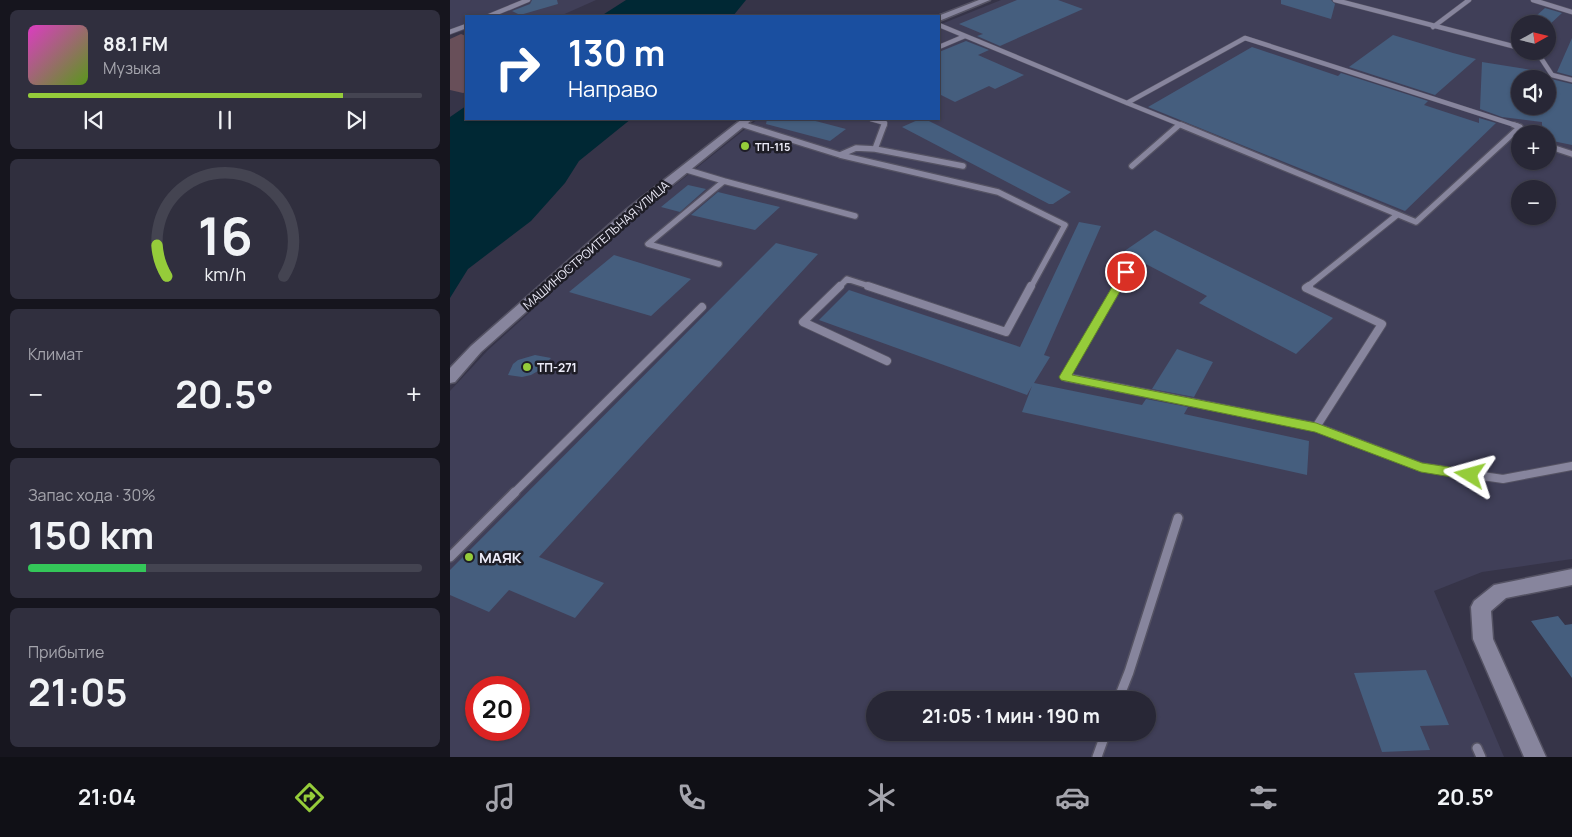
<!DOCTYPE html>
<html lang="ru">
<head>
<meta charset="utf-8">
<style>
	:root { --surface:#282736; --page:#302f3e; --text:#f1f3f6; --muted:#a5a5ad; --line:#444451; --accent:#95cc3a }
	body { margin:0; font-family:Manrope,sans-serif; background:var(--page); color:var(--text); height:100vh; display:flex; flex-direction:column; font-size:19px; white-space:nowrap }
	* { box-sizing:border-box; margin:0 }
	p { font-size:16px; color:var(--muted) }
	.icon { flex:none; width:28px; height:28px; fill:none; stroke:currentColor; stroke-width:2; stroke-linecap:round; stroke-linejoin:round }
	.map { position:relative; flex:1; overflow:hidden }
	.panel { display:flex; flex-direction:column; gap:10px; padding:10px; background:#16151e; width:450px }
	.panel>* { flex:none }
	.hud { position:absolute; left:15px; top:15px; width:475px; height:105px; border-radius:0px; box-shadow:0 1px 4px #0004,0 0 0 1px var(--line); background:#1a4fa0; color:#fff; overflow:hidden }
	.needle { width:32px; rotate:82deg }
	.fabs { position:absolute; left:1061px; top:15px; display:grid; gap:10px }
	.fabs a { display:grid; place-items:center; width:45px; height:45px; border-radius:50%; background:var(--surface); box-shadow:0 1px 4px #0004,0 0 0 1px var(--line); font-size:25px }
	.speed { position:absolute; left:15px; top:676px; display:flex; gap:10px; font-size:25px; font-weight:700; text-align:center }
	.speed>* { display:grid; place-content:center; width:65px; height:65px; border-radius:50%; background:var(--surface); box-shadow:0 1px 4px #0004,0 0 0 1px var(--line); line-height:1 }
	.speed .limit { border:8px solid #d22; background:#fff; color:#111 }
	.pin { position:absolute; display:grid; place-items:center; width:42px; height:42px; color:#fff; margin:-21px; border:2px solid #fff; border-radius:50%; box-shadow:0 1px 5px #0007 }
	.me { position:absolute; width:55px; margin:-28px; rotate:278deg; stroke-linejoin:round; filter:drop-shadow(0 0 4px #0008) }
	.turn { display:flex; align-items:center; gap:18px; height:105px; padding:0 20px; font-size:22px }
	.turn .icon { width:65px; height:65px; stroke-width:2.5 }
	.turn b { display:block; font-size:35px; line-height:42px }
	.big { font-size:38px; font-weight:700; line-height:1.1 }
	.panel .tile { flex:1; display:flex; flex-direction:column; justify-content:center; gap:8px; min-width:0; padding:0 18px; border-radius:8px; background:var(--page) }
	.panel .dial { align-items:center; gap:0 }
	.dial svg { height:130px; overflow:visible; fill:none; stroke:var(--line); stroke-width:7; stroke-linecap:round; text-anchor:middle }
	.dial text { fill:var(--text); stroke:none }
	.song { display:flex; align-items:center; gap:15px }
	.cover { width:60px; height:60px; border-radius:8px; background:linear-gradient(135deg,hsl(310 70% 55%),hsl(90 70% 35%)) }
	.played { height:5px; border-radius:2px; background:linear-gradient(90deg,var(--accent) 80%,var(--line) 80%) }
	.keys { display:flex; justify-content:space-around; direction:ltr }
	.heat { display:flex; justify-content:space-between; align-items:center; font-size:28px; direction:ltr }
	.charge { height:8px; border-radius:4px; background:linear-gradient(90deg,#34c759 30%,var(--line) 0) }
	.trip { position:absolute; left:416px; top:691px; width:290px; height:50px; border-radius:25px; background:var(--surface); box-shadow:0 1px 4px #0004,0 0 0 1px var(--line); font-weight:700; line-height:50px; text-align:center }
	.dock { display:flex; height:80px; justify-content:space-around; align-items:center; background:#101016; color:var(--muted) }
	.dock .icon { width:35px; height:35px }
	.dock .on { color:var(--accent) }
	.dock b { font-size:22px; color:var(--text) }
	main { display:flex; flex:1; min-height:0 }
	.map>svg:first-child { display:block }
	.built { fill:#403f58; fill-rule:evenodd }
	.green { fill:#684f59 }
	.water { fill:#002834 }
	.building { fill:#455e7e; fill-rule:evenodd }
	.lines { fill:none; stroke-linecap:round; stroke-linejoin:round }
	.service-far3-casing { stroke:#545263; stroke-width:5.5 }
	.service-far2-casing { stroke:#545263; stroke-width:8 }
	.service-far1-casing { stroke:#545263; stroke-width:10 }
	.service-casing { stroke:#545263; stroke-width:12 }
	.minor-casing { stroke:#545263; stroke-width:3 }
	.service-far3 { stroke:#87859d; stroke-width:4.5 }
	.service-far2 { stroke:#87859d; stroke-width:5.5 }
	.service-far1 { stroke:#87859d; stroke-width:8 }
	.service { stroke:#87859d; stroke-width:9 }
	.minor { fill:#87859d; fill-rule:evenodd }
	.route { fill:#95cc3a; stroke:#618526 }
	.poi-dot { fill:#95cc3a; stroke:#1e1d26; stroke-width:2 }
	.labels { text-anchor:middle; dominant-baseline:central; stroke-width:5; stroke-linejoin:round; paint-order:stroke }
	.far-poi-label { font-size:11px; font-weight:bold; fill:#ecebf8; stroke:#1e1d26; text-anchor:start }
	.street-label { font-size:12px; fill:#ecebf8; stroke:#1e1d26 }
	.poi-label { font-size:12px; font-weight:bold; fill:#ecebf8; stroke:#1e1d26; text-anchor:start }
	.near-poi-label { font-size:15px; font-weight:bold; fill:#ecebf8; stroke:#1e1d26; text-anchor:start }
</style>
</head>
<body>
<main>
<section class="panel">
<div class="tile">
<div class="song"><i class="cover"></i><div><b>88.1 FM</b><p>Музыка</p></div></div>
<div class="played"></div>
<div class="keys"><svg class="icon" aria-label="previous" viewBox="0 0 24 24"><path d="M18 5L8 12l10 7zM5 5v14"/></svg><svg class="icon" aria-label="pause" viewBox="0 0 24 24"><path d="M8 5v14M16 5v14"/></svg><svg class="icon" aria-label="next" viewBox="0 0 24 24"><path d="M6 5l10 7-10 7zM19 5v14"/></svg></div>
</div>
<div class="tile dial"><svg viewBox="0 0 100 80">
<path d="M14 69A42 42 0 1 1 86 69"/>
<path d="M14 69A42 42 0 0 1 8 50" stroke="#95cc3a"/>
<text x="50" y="56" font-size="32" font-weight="700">16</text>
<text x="50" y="72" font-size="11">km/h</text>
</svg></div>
<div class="tile"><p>Климат</p>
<div class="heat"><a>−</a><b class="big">20.5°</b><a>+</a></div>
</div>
<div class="tile"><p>Запас хода · 30%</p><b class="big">150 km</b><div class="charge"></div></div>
<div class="tile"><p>Прибытие</p><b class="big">21:05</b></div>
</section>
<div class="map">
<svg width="1122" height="757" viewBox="0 0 1122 757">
	<rect width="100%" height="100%" fill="#363448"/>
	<!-- built -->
	<path class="built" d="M 0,0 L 146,0 L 110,16 L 16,16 L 16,30 L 0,35 Z
		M 551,0 L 1122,0 L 1122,559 L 1032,572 L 984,591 L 1054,757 L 0,757 L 0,391 L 38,350 L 190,213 L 308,119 L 489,119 L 489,25 ZM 1070,24 L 1098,24 L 1098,51 L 1070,51 ZM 1070,79 L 1098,79 L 1098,106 L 1070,106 ZM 1070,134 L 1098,134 L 1098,161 L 1070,161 ZM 1070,189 L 1098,189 L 1098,216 L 1070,216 ZM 26,688 L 69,688 L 69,730 L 26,730 ZM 425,700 L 698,700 L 698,732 L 425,732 Z"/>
	<!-- green -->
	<path class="green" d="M 11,34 L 16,36 L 16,92 L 13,93 L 0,90 L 0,39 Z"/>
	<!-- water -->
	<path class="water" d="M 176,0 L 296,0 L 283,16 L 151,16 Z
		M 16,106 L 16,119 L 181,119 L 129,161 L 115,183 L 81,221 L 18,269 L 0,298 L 0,117 Z"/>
	<!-- building -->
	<path class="building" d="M 82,0 L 107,0 L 108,4 L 70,15 L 62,11 L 80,4 Z
		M 567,0 L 608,0 L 633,9 L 550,46 L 527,36 L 533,34 L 509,24 Z
		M 831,0 L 881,0 L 885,4 L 881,19 L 831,4 Z
		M 1095,8 L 1112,13 L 1098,26 L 1098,24 L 1077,24 Z
		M 943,35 L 1003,53 L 1026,59 L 985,95 L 899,67 Z
		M 1122,38 L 1122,76 L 1107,72 Z
		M 516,41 L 539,50 L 528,55 L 574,75 L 545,89 L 539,86 L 505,102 L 489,94 L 489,52 Z
		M 802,47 L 888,76 L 891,73 L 978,101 L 974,105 L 1029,123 L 1029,118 L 1046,123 L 955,211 L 698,107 Z
		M 1032,62 L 1095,72 L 1101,79 L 1122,84 L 1122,145 L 1098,140 L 1098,134 L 1092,134 L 1092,122 L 1052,117 L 1030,109 ZM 1070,79 L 1098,79 L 1098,106 L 1070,106 Z
		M 317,119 L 358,119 L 396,129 L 380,141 L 316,124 Z
		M 470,119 L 475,119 L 621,192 L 603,204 L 599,204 L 452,127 Z
		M 238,185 L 256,189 L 230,212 L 211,207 Z
		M 268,192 L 330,207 L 305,230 L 241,215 Z
		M 629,222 L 651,226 L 594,355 L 600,357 L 584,383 L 692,405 L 696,399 L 738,407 L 734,414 L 859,441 L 857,475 L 572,412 L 582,386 L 577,395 L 369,320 L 399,290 L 570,347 Z
		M 705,230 L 883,318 L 846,354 L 749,303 L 757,296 L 673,252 Z
		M 326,243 L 368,254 L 89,557 L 154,583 L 125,618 L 59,590 L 39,612 L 0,595 L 0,570 Z
		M 164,255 L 187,262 L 241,279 L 201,316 L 119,292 Z
		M 727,349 L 763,362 L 744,397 L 702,389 Z
		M 85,355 L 101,358 L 88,371 L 81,375 L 72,377 L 58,375 L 63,364 L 68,360 Z
		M 1108,616 L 1115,625 L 1122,624 L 1122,678 L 1081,621 Z
		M 976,670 L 999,725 L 970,726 L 980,750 L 932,752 L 904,673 Z"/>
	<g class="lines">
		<!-- service-far3 casing -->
		<g class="service-far3-casing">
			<path id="service-far3" d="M 885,0 L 1070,48
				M 1083,0 L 1122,12
				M 39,16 L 78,0
				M 489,25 L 677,103
				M 983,27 L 1019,0
				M 0,32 L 16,26
				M 489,47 L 515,36
				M 1082,51 L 1087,52 L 1102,75 L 1122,80
				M 677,103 L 734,126
				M 677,103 L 795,38 L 1068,126
				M 421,119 L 435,123 L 434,126
				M 291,124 L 298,126
				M 728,126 L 729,125"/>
		</g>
		<!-- service-far2 casing -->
		<g class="service-far2-casing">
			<path id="service-far2" d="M 294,125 L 390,155 L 548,192 L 615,225 L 581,287
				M 731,125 L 966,222 L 1070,127 L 1064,125
				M 1098,146 L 1122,154
				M 425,149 L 513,166
				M 390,155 L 406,148 L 425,149 L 434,125
				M 682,166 L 729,125
				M 234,169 L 274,181 L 198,244 L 269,264
				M 274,181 L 405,216
				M 389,287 L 397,279 L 422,287
				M 667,287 L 676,272
				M 857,287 L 947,215"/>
		</g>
		<!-- service-far1 casing -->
		<g class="service-far1-casing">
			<path id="service-far1" d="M 390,286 L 353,322 L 437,361
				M 418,286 L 556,332 L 581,286
				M 668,286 L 615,377 L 866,427
				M 859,286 L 856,288 L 932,324 L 866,427 L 971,467 L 1053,479 L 1122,466
				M 64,493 L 252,307"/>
		</g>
		<!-- service casing -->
		<g class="service-casing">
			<path id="service" d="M 0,557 L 65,492
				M 668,700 L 679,672 L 728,518
				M 1027,748 L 1031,757
				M 647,757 L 656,732"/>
		</g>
		<!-- minor casing -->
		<g class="minor-casing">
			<path id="minor" d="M 529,0 L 540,0 L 489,21 L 488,16 Z
				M 292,119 L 303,119 L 185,215 L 31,352 L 5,382 L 0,383 L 0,368 L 21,346 L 177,209 Z
				M 1122,569 L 1122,585 L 1056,598 L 1041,611 L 1043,639 L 1096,757 L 1074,757 L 1023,639 L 1021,607 L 1024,601 L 1044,585 Z"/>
		</g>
		<!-- service-far3 -->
		<use href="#service-far3" class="service-far3"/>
		<!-- service-far2 -->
		<use href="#service-far2" class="service-far2"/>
		<!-- service-far1 -->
		<use href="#service-far1" class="service-far1"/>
		<!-- service -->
		<use href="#service" class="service"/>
		<!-- minor -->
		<use href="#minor" class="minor"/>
	</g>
	<!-- route -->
	<path class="route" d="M 676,269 L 681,272 L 622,375 L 866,423 L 972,463 L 1025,471 L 1027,475 L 1025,478 L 1020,480 L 971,472 L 865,432 L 611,380 L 609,377 L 671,272 Z"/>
	<!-- markers -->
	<g class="poi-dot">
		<circle cx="295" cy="146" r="5"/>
		<circle cx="77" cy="367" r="5"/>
		<circle cx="19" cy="557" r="5"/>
	</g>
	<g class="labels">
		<!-- far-poi labels -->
		<g class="far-poi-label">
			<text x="305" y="146">ТП-115</text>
		</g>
		<!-- street labels -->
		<g class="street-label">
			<text transform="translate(146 245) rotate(-41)">МАШИНОСТРОИТЕЛЬНАЯ УЛИЦА</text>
		</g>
		<!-- poi labels -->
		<g class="poi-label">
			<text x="87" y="367">ТП-271</text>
		</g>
		<!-- near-poi labels -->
		<g class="near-poi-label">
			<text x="29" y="557">МАЯК</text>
		</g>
	</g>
</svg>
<div class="fabs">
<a><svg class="needle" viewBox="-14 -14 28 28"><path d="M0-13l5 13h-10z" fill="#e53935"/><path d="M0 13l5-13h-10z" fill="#a5a5ad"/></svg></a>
<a><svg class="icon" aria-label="sound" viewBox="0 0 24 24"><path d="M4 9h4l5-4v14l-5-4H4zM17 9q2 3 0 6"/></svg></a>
<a>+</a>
<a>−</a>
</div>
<div class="speed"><div class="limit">20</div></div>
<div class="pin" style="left:676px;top:272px;background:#d93025"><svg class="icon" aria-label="arrive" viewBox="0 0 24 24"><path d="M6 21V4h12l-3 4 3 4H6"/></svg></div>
<svg class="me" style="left:1020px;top:475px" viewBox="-20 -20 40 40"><path d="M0-17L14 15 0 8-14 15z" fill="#95cc3a" stroke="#fff" stroke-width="4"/></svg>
<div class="trip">21:05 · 1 мин · 190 m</div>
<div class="hud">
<div class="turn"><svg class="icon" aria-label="right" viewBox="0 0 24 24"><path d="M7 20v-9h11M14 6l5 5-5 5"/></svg><div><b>130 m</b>Направо</div></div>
</div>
</div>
</main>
<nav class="dock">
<b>21:04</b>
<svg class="icon on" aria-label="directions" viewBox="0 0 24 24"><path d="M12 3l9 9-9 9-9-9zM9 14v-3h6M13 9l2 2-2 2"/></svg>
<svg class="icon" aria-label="music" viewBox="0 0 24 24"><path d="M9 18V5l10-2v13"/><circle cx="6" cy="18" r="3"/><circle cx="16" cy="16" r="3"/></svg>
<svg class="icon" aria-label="phone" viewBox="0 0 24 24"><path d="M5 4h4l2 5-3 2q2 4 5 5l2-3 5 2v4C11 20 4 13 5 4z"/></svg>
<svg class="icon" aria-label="climate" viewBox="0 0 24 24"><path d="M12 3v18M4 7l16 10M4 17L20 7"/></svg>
<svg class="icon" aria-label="car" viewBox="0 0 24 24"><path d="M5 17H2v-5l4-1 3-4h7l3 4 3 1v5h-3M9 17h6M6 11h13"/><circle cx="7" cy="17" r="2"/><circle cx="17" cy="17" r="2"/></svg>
<svg class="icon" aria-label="filters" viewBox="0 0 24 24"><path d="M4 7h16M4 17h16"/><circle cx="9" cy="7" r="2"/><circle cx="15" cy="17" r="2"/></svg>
<b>20.5°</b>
</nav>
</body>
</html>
